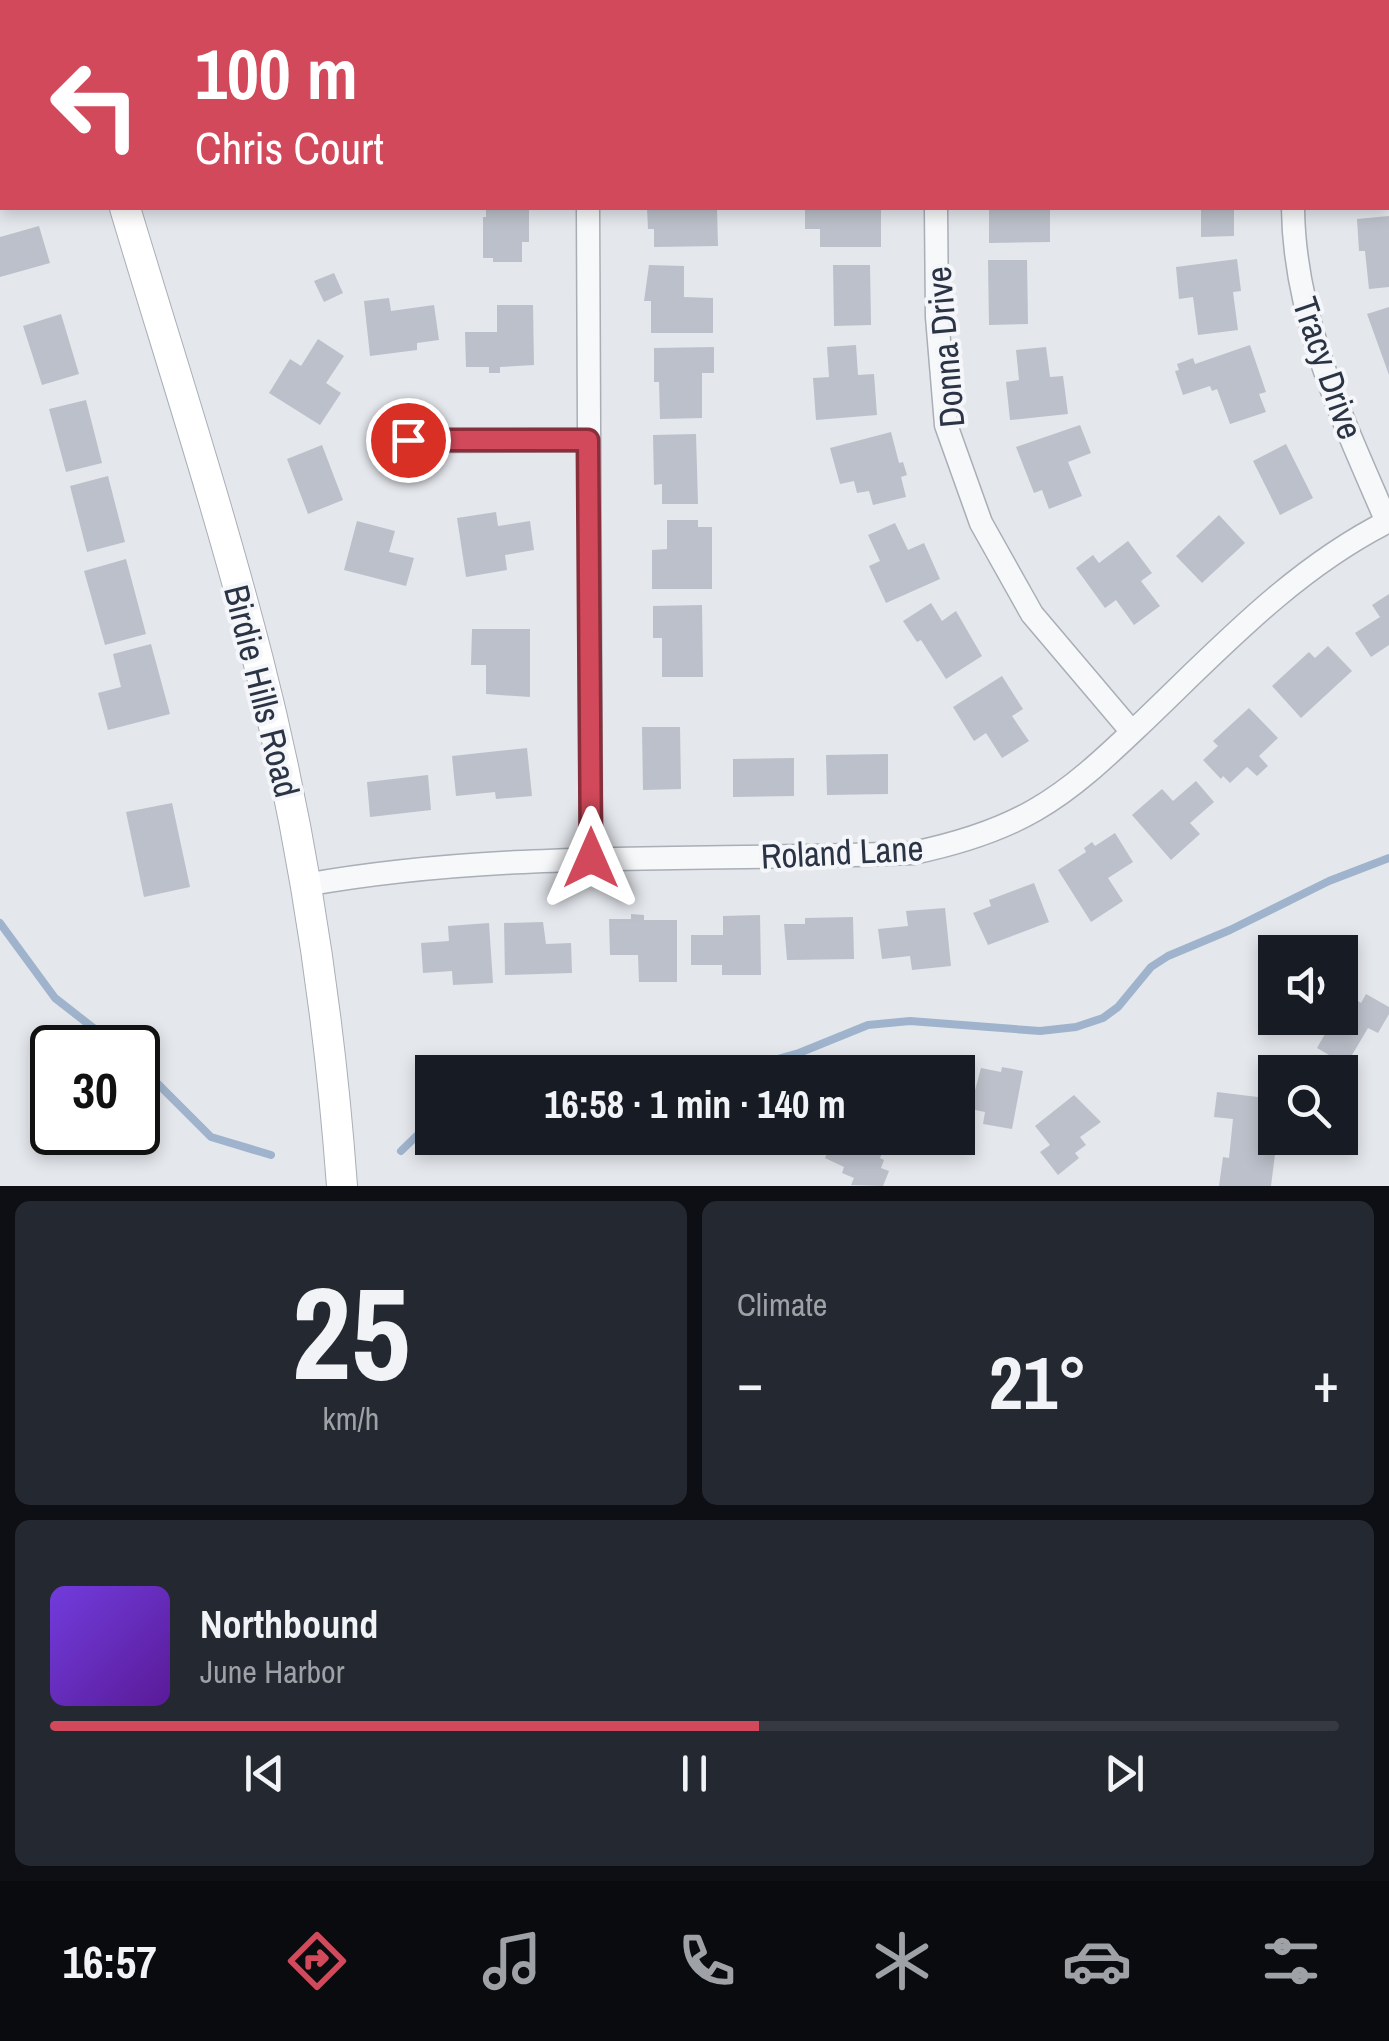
<!DOCTYPE html>
<html lang="en">
<head>
<meta charset="utf-8">
<style>
	:root { --surface:#171b24; --page:#242831; --text:#f1f3f6; --muted:#9ea1a6; --line:#363941; --accent:#d1495b }
	body { margin:0; font-family:"Archivo Narrow",sans-serif; background:var(--page); color:var(--text); height:100vh; display:flex; flex-direction:column; font-size:38px; white-space:nowrap }
	* { box-sizing:border-box; margin:0 }
	p { font-size:32px; color:var(--muted) }
	.icon { flex:none; width:55px; height:55px; fill:none; stroke:currentColor; stroke-width:2; stroke-linecap:round; stroke-linejoin:round }
	.map { position:relative; height:1186px; overflow:hidden }
	.side { display:flex; flex-direction:column; gap:15px; padding:15px; background:#0d0f14; flex:1 }
	.side>* { flex:none }
	.guide { position:absolute; left:0px; top:0px; width:1390px; height:210px; box-shadow:0 5px 15px #0003; background:#d1495b; color:#fff; overflow:hidden }
	.fabs { position:absolute; left:1258px; top:935px; display:grid; gap:20px }
	.fabs a { display:grid; place-items:center; width:100px; height:100px; border-radius:0px; background:var(--surface); box-shadow:0 5px 15px #0003; font-size:50px }
	.speed { position:absolute; left:30px; top:1025px; display:flex; gap:20px; font-size:50px; font-weight:700; text-align:center }
	.speed>* { display:grid; place-content:center; width:130px; height:130px; border-radius:50%; background:var(--surface); box-shadow:0 5px 15px #0003; line-height:1 }
	.speed .limit { border:5px solid #111; border-radius:15px; background:#fff; color:#111 }
	.pin { position:absolute; display:grid; place-items:center; width:85px; height:85px; color:#fff; margin:-42px; border:5px solid #fff; border-radius:50%; box-shadow:0 2px 10px #0007 }
	.me { position:absolute; width:110px; margin:-55px; rotate:0deg; stroke-linejoin:round; filter:drop-shadow(0 0 8px #0008) }
	.turn { display:flex; align-items:center; gap:35px; height:210px; padding:0 30px; font-size:45px }
	.turn .icon { width:130px; height:130px; stroke-width:2.5 }
	.turn b { display:block; font-size:70px; line-height:85px }
	.big { font-size:75px; font-weight:700; line-height:1.1 }
	.side .tile { flex:1; display:flex; flex-direction:column; justify-content:center; gap:15px; min-width:0; padding:0 35px; border-radius:15px; background:var(--page) }
	.side .dial { align-items:center; gap:0 }
	.dial b { font-size:130px; line-height:1 }
	.song { display:flex; align-items:center; gap:30px }
	.cover { width:120px; height:120px; border-radius:15px; background:linear-gradient(135deg,hsl(260 70% 55%),hsl(270 70% 35%)) }
	.played { height:10px; border-radius:5px; background:linear-gradient(90deg,var(--accent) 55%,var(--line) 55%) }
	.keys { display:flex; justify-content:space-around; direction:ltr }
	.heat { display:flex; justify-content:space-between; align-items:center; font-size:55px; direction:ltr }
	.side .tiles { flex:1; display:grid; gap:15px; grid-template-columns:1fr 1fr }
	.tile:last-child { grid-column:span 2 }
	.trip { position:absolute; left:415px; top:1055px; width:560px; height:100px; border-radius:0px; background:var(--surface); box-shadow:0 5px 15px #0003; font-weight:700; line-height:100px; text-align:center }
	.tabs { display:flex; height:160px; justify-content:space-around; align-items:center; background:#090b0e; color:var(--muted) }
	.tabs .icon { width:70px; height:70px }
	.tabs .selected { color:var(--accent) }
	.tabs b { font-size:45px; color:var(--text) }
	.map>svg:first-child { display:block }
	.lines { fill:none; stroke-linecap:round; stroke-linejoin:round }
	.stream { stroke:#9fb4cc; stroke-width:8 }
	.building { fill:#bbc0ca }
	.minor-casing { stroke:#a9aeb7; stroke-width:25 }
	.secondary-casing { stroke:#a9aeb7; stroke-width:32 }
	.minor { stroke:#f7f8fa; stroke-width:22 }
	.secondary { stroke:#fff; stroke-width:30 }
	.route-casing { stroke:#882f3b; stroke-width:25 }
	.route { stroke:#d1495b; stroke-width:18 }
	.labels { text-anchor:middle; dominant-baseline:central; stroke-width:8; stroke-linejoin:round; paint-order:stroke }
	.street-label { font-size:35px; fill:#2b3445; stroke:#f4f6f9 }
</style>
</head>
<body>
<div class="map">
<svg width="1389" height="1186" viewBox="0 0 1389 1186">
	<rect width="100%" height="100%" fill="#e4e7ec"/>
	<g class="lines">
		<!-- stream -->
		<path class="stream" d="M 0,923 L 55,998 L 119,1048
			M 138,1064 L 211,1137 L 271,1155
			M 610,1072 L 749,1067 L 799,1053 L 868,1025 L 910,1021 L 1040,1031 L 1076,1027 L 1103,1018 L 1118,1007 L 1151,967 L 1168,956 L 1230,930 L 1329,881 L 1389,858
			M 401,1151 L 432,1121"/>
	</g>
	<!-- building -->
	<path class="building" d="M 486,208 L 529,208 L 529,242 L 522,242 L 522,262 L 493,262 L 493,258 L 483,258 L 483,217 L 486,217 Z
		M 647,208 L 717,208 L 718,246 L 654,247 L 654,229 L 648,229 Z
		M 881,208 L 881,247 L 820,247 L 820,229 L 805,229 L 805,209 Z
		M 989,208 L 1050,208 L 1050,242 L 989,243 Z
		M 1201,208 L 1234,208 L 1234,236 L 1201,237 Z
		M 1389,216 L 1389,287 L 1369,289 L 1365,251 L 1359,251 L 1357,219 Z
		M 39,226 L 50,263 L 0,277 L 0,237 Z
		M 1237,259 L 1241,291 L 1233,292 L 1238,330 L 1198,335 L 1193,297 L 1179,299 L 1176,267 Z
		M 988,260 L 1027,260 L 1028,324 L 989,325 Z
		M 649,265 L 684,266 L 684,297 L 713,298 L 713,333 L 651,333 L 651,301 L 644,301 Z
		M 833,265 L 870,265 L 871,325 L 834,326 Z
		M 334,273 L 343,293 L 324,302 L 314,281 Z
		M 389,298 L 391,311 L 434,305 L 439,340 L 417,343 L 417,350 L 370,356 L 364,301 Z
		M 497,305 L 533,305 L 534,365 L 500,367 L 500,373 L 489,373 L 489,367 L 466,367 L 465,332 L 497,332 Z
		M 1389,307 L 1389,375 L 1367,314 Z
		M 61,314 L 79,374 L 42,385 L 23,326 Z
		M 318,339 L 344,356 L 326,383 L 341,393 L 320,425 L 269,393 L 290,359 L 301,366 Z
		M 856,345 L 858,375 L 874,374 L 877,415 L 816,420 L 813,378 L 829,377 L 827,347 Z
		M 1250,345 L 1266,392 L 1259,394 L 1266,412 L 1230,424 L 1217,389 L 1212,391 L 1210,386 L 1183,395 L 1175,371 L 1179,370 L 1177,364 L 1193,358 L 1195,364 Z
		M 714,347 L 714,373 L 702,373 L 702,418 L 660,419 L 659,382 L 654,382 L 654,348 Z
		M 1046,347 L 1050,377 L 1063,376 L 1068,414 L 1010,420 L 1006,382 L 1019,380 L 1016,350 Z
		M 86,400 L 102,463 L 66,472 L 49,409 Z
		M 1080,425 L 1091,453 L 1068,462 L 1082,496 L 1049,509 L 1042,490 L 1034,493 L 1016,447 Z
		M 891,432 L 899,463 L 903,462 L 907,475 L 901,477 L 906,497 L 873,505 L 869,491 L 857,493 L 854,481 L 840,484 L 830,448 Z
		M 696,434 L 698,504 L 662,504 L 662,484 L 654,485 L 653,435 Z
		M 1286,444 L 1313,498 L 1280,515 L 1253,461 Z
		M 322,445 L 343,500 L 308,514 L 287,459 Z
		M 108,476 L 125,542 L 87,552 L 70,486 Z
		M 496,512 L 498,526 L 530,521 L 534,550 L 505,555 L 507,570 L 466,577 L 457,518 Z
		M 1219,515 L 1245,543 L 1202,583 L 1176,556 Z
		M 667,520 L 698,520 L 698,527 L 712,527 L 712,589 L 652,589 L 652,550 L 667,549 Z
		M 357,521 L 395,531 L 389,552 L 414,558 L 406,586 L 344,570 Z
		M 895,523 L 908,550 L 924,543 L 940,579 L 886,603 L 869,566 L 880,561 L 868,535 Z
		M 1128,541 L 1152,573 L 1141,581 L 1160,606 L 1134,625 L 1116,600 L 1105,608 L 1076,568 L 1093,555 L 1099,563 Z
		M 126,559 L 146,634 L 105,645 L 84,571 Z
		M 1389,594 L 1389,645 L 1371,657 L 1355,633 L 1380,617 L 1372,605 Z
		M 931,603 L 942,621 L 956,611 L 982,656 L 946,679 L 921,640 L 917,642 L 903,621 Z
		M 702,605 L 703,677 L 662,677 L 662,638 L 653,638 L 653,606 Z
		M 472,629 L 530,629 L 530,697 L 486,694 L 486,665 L 471,665 Z
		M 151,644 L 170,714 L 108,730 L 98,693 L 121,687 L 113,654 Z
		M 1328,646 L 1352,671 L 1301,718 L 1272,686 L 1309,652 L 1315,658 Z
		M 1002,676 L 1023,709 L 1012,716 L 1029,741 L 1002,758 L 986,733 L 974,741 L 953,707 Z
		M 1249,708 L 1278,738 L 1259,756 L 1268,766 L 1257,776 L 1247,767 L 1230,783 L 1223,776 L 1221,779 L 1203,760 L 1218,746 L 1213,741 Z
		M 642,727 L 680,727 L 681,789 L 643,790 Z
		M 527,748 L 532,796 L 496,799 L 495,792 L 456,796 L 452,756 Z
		M 888,754 L 888,794 L 827,795 L 826,755 Z
		M 794,758 L 794,796 L 733,797 L 733,759 Z
		M 428,775 L 431,810 L 370,817 L 367,782 Z
		M 1196,781 L 1214,802 L 1190,823 L 1200,834 L 1171,860 L 1132,815 L 1162,789 L 1173,801 Z
		M 172,803 L 190,887 L 144,897 L 126,812 Z
		M 1115,833 L 1133,862 L 1108,878 L 1123,901 L 1091,922 L 1058,870 L 1086,852 L 1084,848 L 1092,842 L 1095,846 Z
		M 1034,883 L 1049,922 L 988,945 L 973,913 L 991,906 L 989,900 Z
		M 945,908 L 951,966 L 912,970 L 910,956 L 882,959 L 878,929 L 908,926 L 906,911 Z
		M 631,914 L 644,915 L 644,920 L 677,920 L 677,982 L 639,982 L 638,955 L 610,955 L 609,919 L 631,919 Z
		M 760,915 L 761,975 L 722,975 L 722,965 L 691,965 L 691,935 L 723,935 L 723,916 Z
		M 853,917 L 854,959 L 787,960 L 784,924 L 805,924 L 805,918 Z
		M 543,922 L 546,944 L 571,943 L 572,973 L 505,975 L 504,923 Z
		M 489,923 L 493,983 L 453,985 L 452,971 L 423,973 L 421,943 L 449,941 L 448,926 Z
		M 1366,994 L 1389,1007 L 1389,1014 L 1378,1033 L 1368,1028 L 1346,1065 L 1317,1048 L 1334,1018 L 1340,1018 L 1340,1008 L 1348,995 L 1361,1003 Z
		M 1002,1067 L 1023,1071 L 1012,1129 L 983,1124 L 985,1112 L 970,1109 L 981,1068 L 1001,1072 Z
		M 1217,1092 L 1275,1099 L 1277,1138 L 1271,1186 L 1219,1186 L 1223,1157 L 1229,1158 L 1233,1119 L 1214,1117 Z
		M 1074,1095 L 1101,1122 L 1080,1137 L 1086,1145 L 1075,1153 L 1079,1158 L 1058,1175 L 1040,1152 L 1050,1145 L 1035,1126 Z
		M 834,1138 L 881,1139 L 880,1141 L 886,1144 L 880,1158 L 884,1160 L 881,1168 L 889,1171 L 883,1186 L 851,1185 L 854,1178 L 842,1173 L 844,1167 L 825,1158 Z"/>
	<g class="lines">
		<!-- minor casing -->
		<g class="minor-casing">
			<path id="minor" d="M 588,0 L 588,2
				M 936,0 L 936,2
				M 1292,0 L 1292,2
				M 0,175 L 2,175
				M 588,208 L 591,858
				M 936,208 L 937,317 L 946,425 L 981,523 L 1032,614 L 1132,732
				M 1293,208 C 1294,319 1344,422 1387,522
				M 408,441 L 588,440
				M 305,885 C 506,849 711,862 913,853 C 956,844 997,832 1035,810 C 1077,786 1112,751 1147,718 C 1222,646 1295,568 1389,521"/>
		</g>
		<!-- secondary casing -->
		<g class="secondary-casing">
			<path id="secondary" d="M 64,0 L 65,2
				M 125,208 C 170,358 219,508 258,660 C 302,832 329,1009 342,1186"/>
		</g>
		<!-- minor -->
		<use href="#minor" class="minor"/>
		<!-- secondary -->
		<use href="#secondary" class="secondary"/>
	</g>
	<g class="lines">
		<!-- route casing -->
		<g class="route-casing">
			<path id="route" d="M 408,440 L 588,440 L 591,858"/>
		</g>
		<!-- route -->
		<use href="#route" class="route"/>
	</g>
	<g class="labels">
		<!-- street labels -->
		<g class="street-label">
			<text transform="translate(945 347) rotate(-95)">Donna Drive</text>
			<text transform="translate(1328 368) rotate(71)">Tracy Drive</text>
			<text transform="translate(262 691) rotate(76)">Birdie Hills Road</text>
			<text transform="translate(842 852) rotate(-3)">Roland Lane</text>
		</g>
	</g>
</svg>
<div class="fabs">
<a><svg class="icon" aria-label="sound" viewBox="0 0 24 24"><path d="M4 9h4l5-4v14l-5-4H4zM17 9q2 3 0 6"/></svg></a>
<a><svg class="icon" aria-label="search" viewBox="0 0 24 24"><circle cx="10" cy="10" r="6"/><path d="M15 15l6 6"/></svg></a>
</div>
<div class="speed"><div class="limit">30</div></div>
<div class="pin" style="left:408px;top:440px;background:#d93025"><svg class="icon" aria-label="arrive" viewBox="0 0 24 24"><path d="M6 21V4h12l-3 4 3 4H6"/></svg></div>
<svg class="me" style="left:591px;top:858px" viewBox="-20 -20 40 40"><path d="M0-17L14 15 0 8-14 15z" fill="#d1495b" stroke="#fff" stroke-width="4"/></svg>
<div class="trip">16:58 · 1 min · 140 m</div>
<div class="guide">
<div class="turn"><svg class="icon" aria-label="left" viewBox="0 0 24 24"><path d="M17 20v-9H6M10 6l-5 5 5 5"/></svg><div><b>100 m</b>Chris Court</div></div>
</div>
</div>
<section class="side">
<div class="tiles">
<div class="tile dial"><b>25</b><p>km/h</p></div>
<div class="tile"><p>Climate</p>
<div class="heat"><a>−</a><b class="big">21°</b><a>+</a></div>
</div>
<div class="tile">
<div class="song"><i class="cover"></i><div><b>Northbound</b><p>June Harbor</p></div></div>
<div class="played"></div>
<div class="keys"><svg class="icon" aria-label="previous" viewBox="0 0 24 24"><path d="M18 5L8 12l10 7zM5 5v14"/></svg><svg class="icon" aria-label="pause" viewBox="0 0 24 24"><path d="M8 5v14M16 5v14"/></svg><svg class="icon" aria-label="next" viewBox="0 0 24 24"><path d="M6 5l10 7-10 7zM19 5v14"/></svg></div>
</div>
</div>
</section>
<nav class="tabs">
<b>16:57</b>
<svg class="icon selected" aria-label="directions" viewBox="0 0 24 24"><path d="M12 3l9 9-9 9-9-9zM9 14v-3h6M13 9l2 2-2 2"/></svg>
<svg class="icon" aria-label="music" viewBox="0 0 24 24"><path d="M9 18V5l10-2v13"/><circle cx="6" cy="18" r="3"/><circle cx="16" cy="16" r="3"/></svg>
<svg class="icon" aria-label="phone" viewBox="0 0 24 24"><path d="M5 4h4l2 5-3 2q2 4 5 5l2-3 5 2v4C11 20 4 13 5 4z"/></svg>
<svg class="icon" aria-label="climate" viewBox="0 0 24 24"><path d="M12 3v18M4 7l16 10M4 17L20 7"/></svg>
<svg class="icon" aria-label="car" viewBox="0 0 24 24"><path d="M5 17H2v-5l4-1 3-4h7l3 4 3 1v5h-3M9 17h6M6 11h13"/><circle cx="7" cy="17" r="2"/><circle cx="17" cy="17" r="2"/></svg>
<svg class="icon" aria-label="filters" viewBox="0 0 24 24"><path d="M4 7h16M4 17h16"/><circle cx="9" cy="7" r="2"/><circle cx="15" cy="17" r="2"/></svg>
</nav>
</body>
</html>
